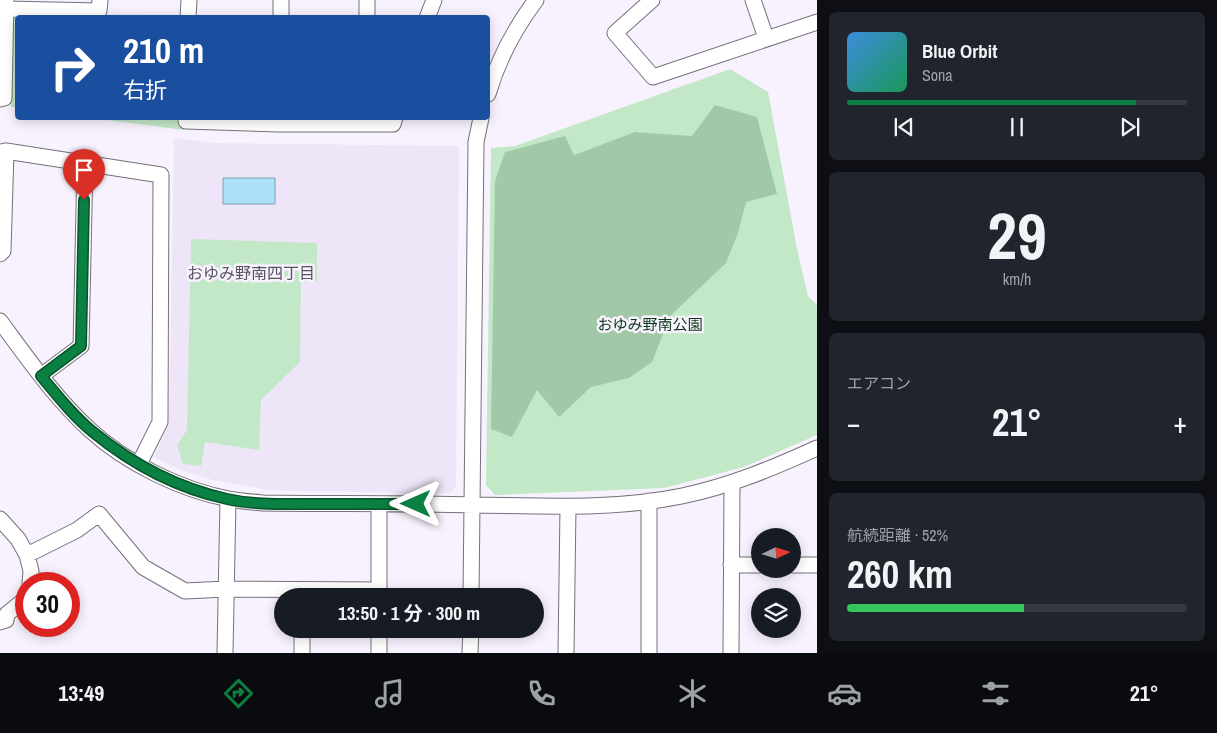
<!DOCTYPE html>
<html lang="ja">
<head>
<meta charset="utf-8">
<style>
	:root { --surface:#171b24; --page:#20242c; --text:#f1f3f6; --muted:#9ea1a6; --line:#363941; --accent:#0b8043 }
	body { margin:0; font-family:"Archivo Narrow","Noto Sans JP",sans-serif; background:var(--page); color:var(--text); height:100vh; display:flex; flex-direction:column; font-size:19px; white-space:nowrap }
	* { box-sizing:border-box; margin:0 }
	p { font-size:16px; color:var(--muted) }
	.icon { flex:none; width:28px; height:28px; fill:none; stroke:currentColor; stroke-width:2; stroke-linecap:round; stroke-linejoin:round }
	.map { position:relative; flex:1; overflow:hidden }
	.details { display:flex; flex-direction:column; gap:12px; padding:12px; background:#0d0f14; width:400px }
	.details>* { flex:none }
	.hud { position:absolute; left:15px; top:15px; width:475px; height:105px; border-radius:5px; box-shadow:0 2px 12px #0003; background:#1a4fa0; color:#fff; overflow:hidden }
	.needle { width:32px; rotate:86deg }
	.fabs { position:absolute; left:751px; top:528px; display:grid; gap:10px }
	.fabs a { display:grid; place-items:center; width:50px; height:50px; border-radius:50%; background:var(--surface); box-shadow:0 2px 12px #0003; font-size:25px }
	.speed { position:absolute; left:15px; top:572px; display:flex; gap:10px; font-size:25px; font-weight:700; text-align:center }
	.speed>* { display:grid; place-content:center; width:65px; height:65px; border-radius:50%; background:var(--surface); box-shadow:0 2px 12px #0003; line-height:1 }
	.speed .limit { border:8px solid #d22; background:#fff; color:#111 }
	.pin { position:absolute; display:grid; place-items:center; width:42px; height:42px; color:#fff; margin:-51px -21px; border-radius:50% 50% 50% 0; rotate:-45deg; box-shadow:0 0 5px #0007 }
	.pin .icon { rotate:45deg }
	.me { position:absolute; width:55px; margin:-28px; rotate:270deg; stroke-linejoin:round; filter:drop-shadow(0 0 4px #0008) }
	.turn { display:flex; align-items:center; gap:18px; height:105px; padding:0 25px; font-size:22px }
	.turn .icon { width:65px; height:65px; stroke-width:2.5 }
	.turn b { display:block; font-size:35px; line-height:42px }
	.big { font-size:38px; font-weight:700; line-height:1.1 }
	.details .card { flex:1; display:flex; flex-direction:column; justify-content:center; gap:8px; min-width:0; padding:0 18px; border-radius:8px; background:var(--page) }
	.details .dial { align-items:center; gap:0 }
	.dial b { font-size:65px; line-height:1 }
	.song { display:flex; align-items:center; gap:15px }
	.cover { width:60px; height:60px; border-radius:8px; background:linear-gradient(135deg,hsl(210 70% 55%),hsl(150 70% 35%)) }
	.played { height:5px; border-radius:2px; background:linear-gradient(90deg,var(--accent) 85%,var(--line) 85%) }
	.keys { display:flex; justify-content:space-around; direction:ltr }
	.heat { display:flex; justify-content:space-between; align-items:center; font-size:28px; direction:ltr }
	.charge { height:8px; border-radius:4px; background:linear-gradient(90deg,#34c759 52%,var(--line) 0) }
	.trip { position:absolute; left:274px; top:588px; width:270px; height:50px; border-radius:25px; background:var(--surface); box-shadow:0 2px 12px #0003; font-weight:700; line-height:50px; text-align:center }
	.menu { display:flex; height:80px; justify-content:space-around; align-items:center; background:#090b0e; color:var(--muted) }
	.menu .icon { width:35px; height:35px }
	.menu .selected { color:var(--accent) }
	.menu b { font-size:22px; color:var(--text) }
	main { display:flex; flex:1; min-height:0 }
	.map>svg:first-child { display:block }
	.built { fill:#eee5f8 }
	.green { fill:#c3e8c7 }
	.forest { fill:#a2c9a7 }
	.water { fill:#ace0f8; stroke:#7ea2b4 }
	.lines { fill:none; stroke-linecap:round; stroke-linejoin:round }
	.minor-casing { stroke:#75707a; stroke-width:17 }
	.minor { stroke:#fff; stroke-width:15 }
	.route-casing { stroke:#07532c; stroke-width:12 }
	.route { stroke:#0b8043; stroke-width:9 }
	.labels { text-anchor:middle; dominant-baseline:central; stroke-width:5; stroke-linejoin:round; paint-order:stroke }
	.park-label { font-size:15px; fill:#083514; stroke:#f8f2fe }
	.neighbourhood-label { font-size:16px; fill:#58545d; stroke:#f8f2fe }
</style>
</head>
<body>
<main>
<div class="map">
<svg width="817" height="653" viewBox="0 0 817 653">
	<rect width="100%" height="100%" fill="#f8f2fe"/>
	<!-- built -->
	<path class="built" d="M 174,138 L 215,143 L 459,146 L 456,487 L 448,494 L 267,490 L 213,480 L 180,470 L 154,457 L 169,424 Z"/>
	<!-- green -->
	<path class="green" d="M 11,14 L 183,15 L 183,17 L 18,18 L 17,107 L 11,107 Z
		M 730,69 L 768,92 L 797,249 L 808,296 L 817,305 L 817,435 L 744,467 L 664,488 L 495,495 L 486,485 L 491,148 L 515,146 Z
		M 92,118 L 184,118 L 184,130 Z
		M 191,239 L 317,243 L 317,281 L 301,283 L 300,362 L 261,400 L 259,450 L 205,442 L 201,466 L 183,464 L 177,445 L 187,430 Z"/>
	<!-- forest -->
	<path class="forest" d="M 715,105 L 757,117 L 777,194 L 746,202 L 738,233 L 726,263 L 670,316 L 652,362 L 629,378 L 591,387 L 559,417 L 537,390 L 512,437 L 491,429 L 495,181 L 505,152 L 565,136 L 574,155 L 635,132 L 692,136 Z"/>
	<!-- water -->
	<path class="water" d="M 223,178 L 275,178 L 275,204 L 223,204 Z"/>
	<g class="lines">
		<!-- minor casing -->
		<g class="minor-casing">
			<path id="minor" d="M 652,0 L 615,33 L 653,77 L 817,22
				M 753,0 L 766,38
				M 6,9 L 99,11 L 100,0
				M 188,18 L 189,0
				M 281,18 L 281,0
				M 367,18 L 367,0
				M 427,18 L 434,0
				M 488,94 C 498,60 515,28 536,0
				M 0,99 L 4,98 L 6,0
				M 186,118 L 186,121 L 279,124 L 393,124 L 395,118
				M 0,152 L 6,151 L 161,175 L 160,422 L 139,464
				M 0,254 L 3,251 L 6,151
				M 0,321 C 28,359 55,398 90,430 C 126,463 181,490 229,499 C 240,501 252,502 263,503 C 333,504 404,503 475,505 C 544,506 614,510 682,496 C 730,486 773,468 817,448
				M 41,376 L 81,346 L 85,163
				M 0,519 L 18,539 L 27,555 L 77,530 L 99,514 L 143,567 L 185,591 L 226,589 L 379,590 L 379,504
				M 27,555 L 31,571 L 30,584
				M 731,565 L 760,565
				M 792,565 L 817,565
				M 471,596 L 476,142 L 481,118
				M 0,622 L 6,620 L 7,614 L 24,600 L 26,596
				M 302,629 L 302,653
				M 225,653 L 228,499
				M 379,653 L 379,629
				M 470,653 L 471,629
				M 566,653 L 568,507
				M 649,653 L 649,501
				M 731,653 L 732,484"/>
		</g>
		<!-- minor -->
		<use href="#minor" class="minor"/>
	</g>
	<g class="lines">
		<!-- route casing -->
		<g class="route-casing">
			<path id="route" d="M 84,200 L 81,346 L 41,376 C 57,395 73,416 93,432 C 132,464 177,488 227,499 C 254,505 282,504 310,504 C 345,504 381,504 416,504"/>
		</g>
		<!-- route -->
		<use href="#route" class="route"/>
	</g>
	<g class="labels">
		<!-- park labels -->
		<g class="park-label">
			<text x="650" y="324">おゆみ野南公園</text>
		</g>
		<!-- neighbourhood labels -->
		<g class="neighbourhood-label">
			<text x="251" y="273">おゆみ野南四丁目</text>
		</g>
	</g>
</svg>
<div class="fabs">
<a><svg class="needle" viewBox="-14 -14 28 28"><path d="M0-13l5 13h-10z" fill="#e53935"/><path d="M0 13l5-13h-10z" fill="#9ea1a6"/></svg></a>
<a><svg class="icon" aria-label="layers" viewBox="0 0 24 24"><path d="M12 4l9 5-9 5-9-5zM3 14l9 5 9-5"/></svg></a>
</div>
<div class="speed"><div class="limit">30</div></div>
<div class="pin" style="left:84px;top:200px;background:#d93025"><svg class="icon" aria-label="arrive" viewBox="0 0 24 24"><path d="M6 21V4h12l-3 4 3 4H6"/></svg></div>
<svg class="me" style="left:416px;top:504px" viewBox="-20 -20 40 40"><path d="M0-17L14 15 0 8-14 15z" fill="#0b8043" stroke="#fff" stroke-width="4"/></svg>
<div class="trip">13:50 · 1 分 · 300 m</div>
<div class="hud">
<div class="turn"><svg class="icon" aria-label="right" viewBox="0 0 24 24"><path d="M7 20v-9h11M14 6l5 5-5 5"/></svg><div><b>210 m</b>右折</div></div>
</div>
</div>
<section class="details">
<div class="card">
<div class="song"><i class="cover"></i><div><b>Blue Orbit</b><p>Sona</p></div></div>
<div class="played"></div>
<div class="keys"><svg class="icon" aria-label="previous" viewBox="0 0 24 24"><path d="M18 5L8 12l10 7zM5 5v14"/></svg><svg class="icon" aria-label="pause" viewBox="0 0 24 24"><path d="M8 5v14M16 5v14"/></svg><svg class="icon" aria-label="next" viewBox="0 0 24 24"><path d="M6 5l10 7-10 7zM19 5v14"/></svg></div>
</div>
<div class="card dial"><b>29</b><p>km/h</p></div>
<div class="card"><p>エアコン</p>
<div class="heat"><a>−</a><b class="big">21°</b><a>+</a></div>
</div>
<div class="card"><p>航続距離 · 52%</p><b class="big">260 km</b><div class="charge"></div></div>
</section>
</main>
<nav class="menu">
<b>13:49</b>
<svg class="icon selected" aria-label="directions" viewBox="0 0 24 24"><path d="M12 3l9 9-9 9-9-9zM9 14v-3h6M13 9l2 2-2 2"/></svg>
<svg class="icon" aria-label="music" viewBox="0 0 24 24"><path d="M9 18V5l10-2v13"/><circle cx="6" cy="18" r="3"/><circle cx="16" cy="16" r="3"/></svg>
<svg class="icon" aria-label="phone" viewBox="0 0 24 24"><path d="M5 4h4l2 5-3 2q2 4 5 5l2-3 5 2v4C11 20 4 13 5 4z"/></svg>
<svg class="icon" aria-label="climate" viewBox="0 0 24 24"><path d="M12 3v18M4 7l16 10M4 17L20 7"/></svg>
<svg class="icon" aria-label="car" viewBox="0 0 24 24"><path d="M5 17H2v-5l4-1 3-4h7l3 4 3 1v5h-3M9 17h6M6 11h13"/><circle cx="7" cy="17" r="2"/><circle cx="17" cy="17" r="2"/></svg>
<svg class="icon" aria-label="filters" viewBox="0 0 24 24"><path d="M4 7h16M4 17h16"/><circle cx="9" cy="7" r="2"/><circle cx="15" cy="17" r="2"/></svg>
<b>21°</b>
</nav>
</body>
</html>
